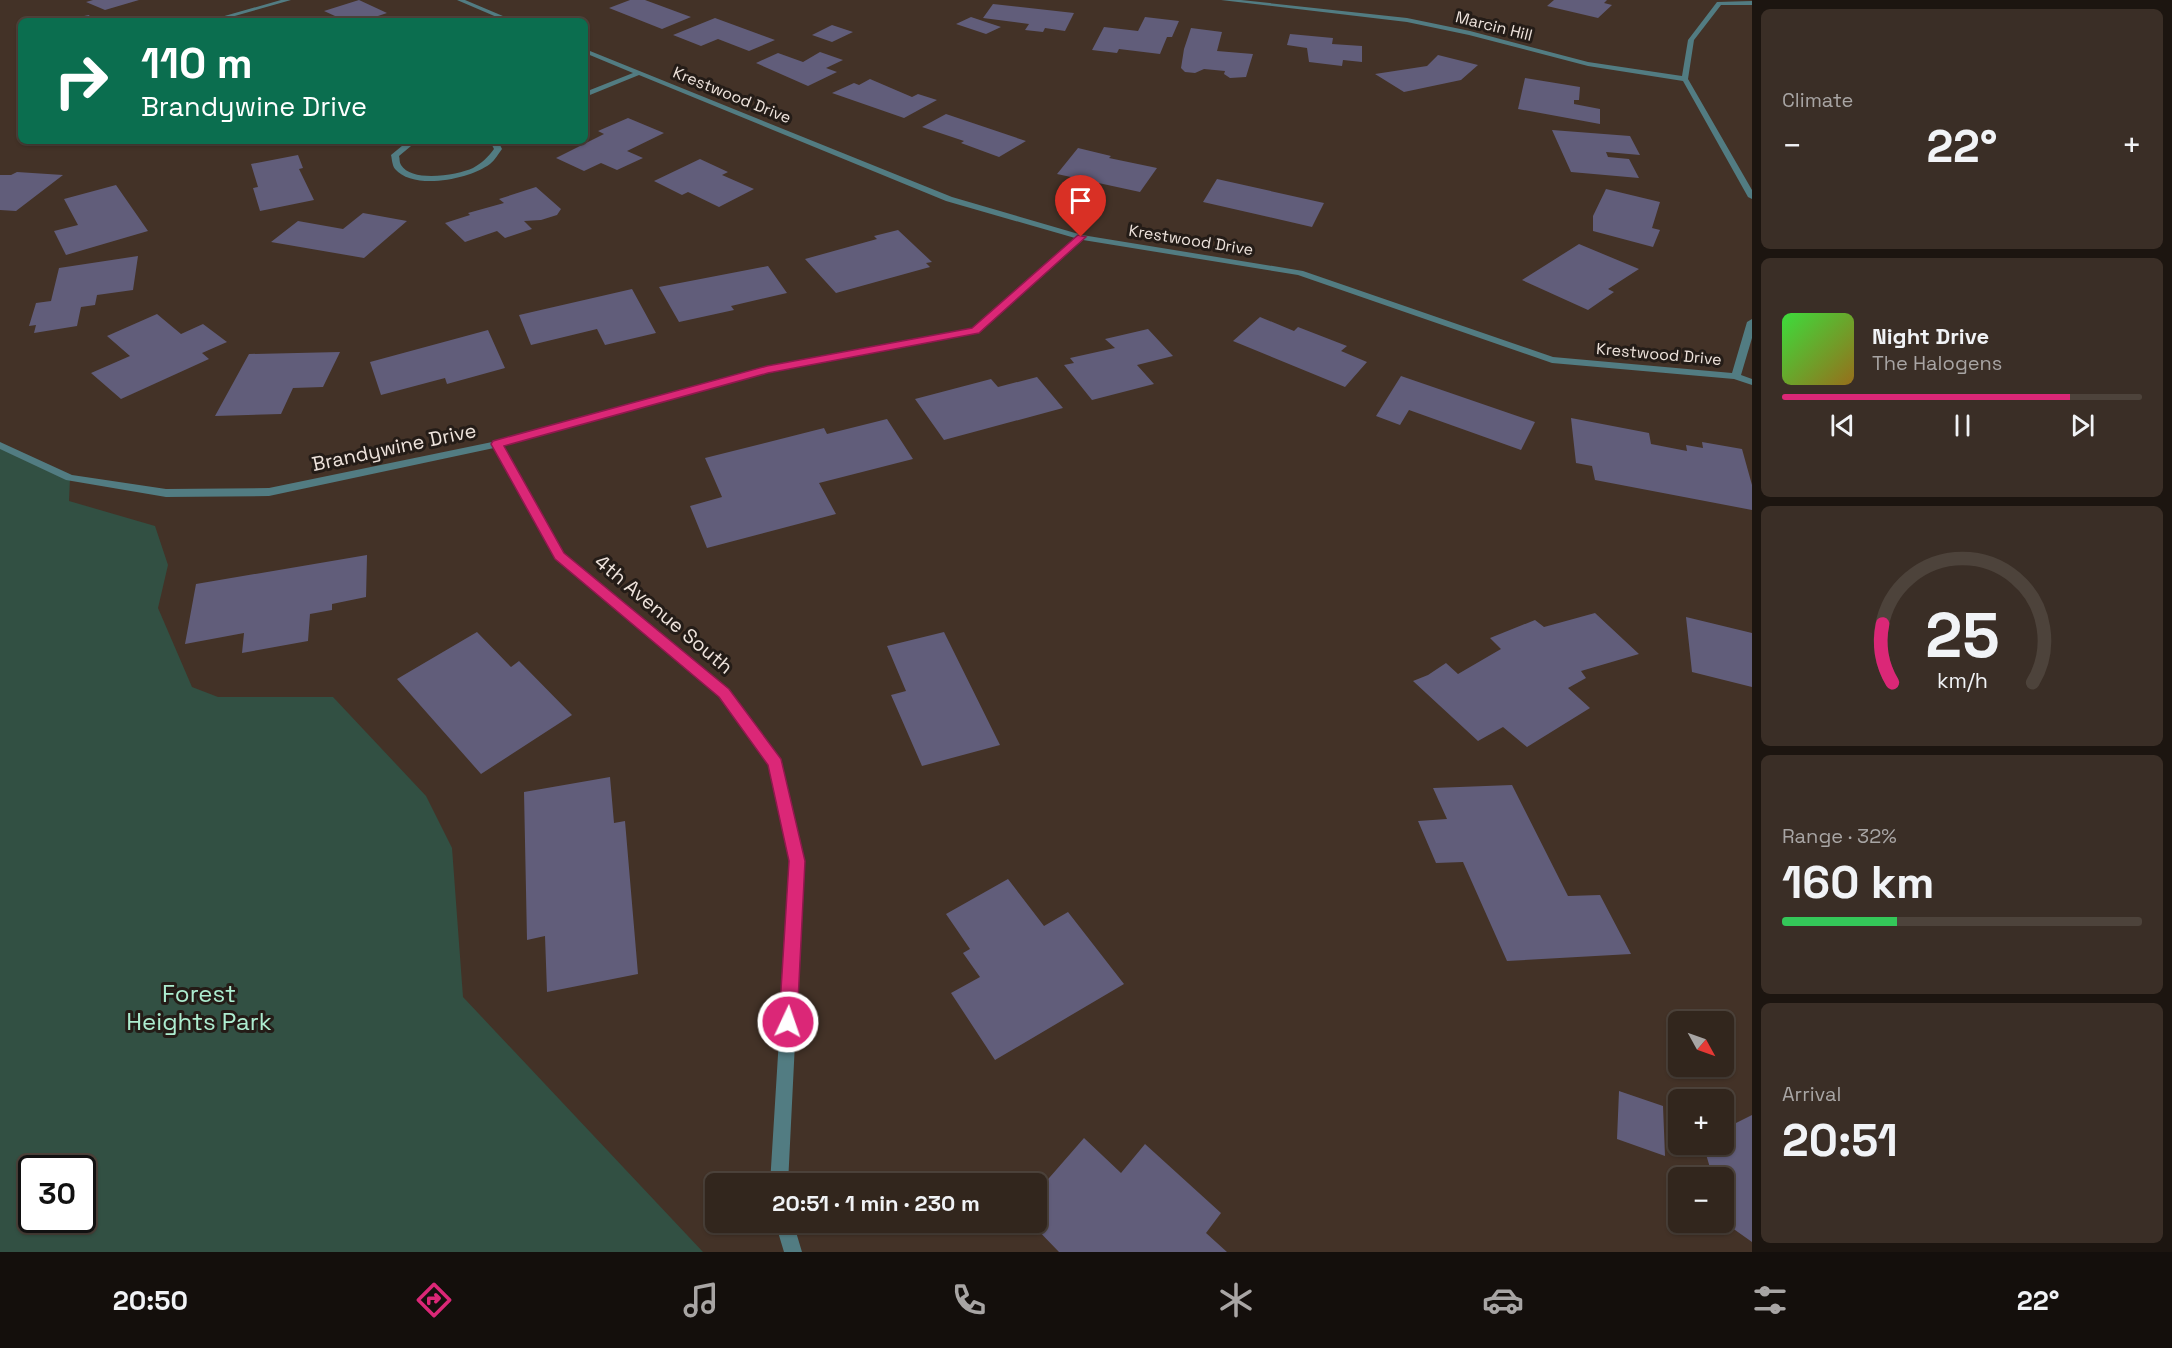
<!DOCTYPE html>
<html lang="en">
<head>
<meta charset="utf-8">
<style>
	:root { --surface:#32261d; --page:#3a2e26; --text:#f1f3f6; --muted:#a8a5a4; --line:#4d433b; --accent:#db2777 }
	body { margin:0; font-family:"Space Grotesk",sans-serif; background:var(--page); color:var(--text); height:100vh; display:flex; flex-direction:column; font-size:22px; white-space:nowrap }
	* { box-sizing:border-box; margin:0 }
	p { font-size:20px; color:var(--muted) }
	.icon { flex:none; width:33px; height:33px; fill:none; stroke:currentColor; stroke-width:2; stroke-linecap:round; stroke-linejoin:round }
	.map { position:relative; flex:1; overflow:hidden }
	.drawer { display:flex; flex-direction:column; gap:9px; padding:9px; background:#1c1510; width:420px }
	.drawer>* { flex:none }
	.top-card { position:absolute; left:18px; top:18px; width:570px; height:126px; border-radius:9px; box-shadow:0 2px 4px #0004,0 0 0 2px var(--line); background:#0b6e4f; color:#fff; overflow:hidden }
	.needle { width:39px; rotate:130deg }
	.controls { position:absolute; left:1668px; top:1011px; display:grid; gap:12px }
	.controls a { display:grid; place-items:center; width:66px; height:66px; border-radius:9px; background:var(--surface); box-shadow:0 2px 4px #0004,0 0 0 2px var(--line); font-size:30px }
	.speed { position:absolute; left:18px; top:1155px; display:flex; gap:12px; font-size:30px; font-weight:700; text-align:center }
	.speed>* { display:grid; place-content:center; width:78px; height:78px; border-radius:50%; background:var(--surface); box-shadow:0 2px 4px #0004,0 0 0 2px var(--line); line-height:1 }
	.speed .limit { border:3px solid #111; border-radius:9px; background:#fff; color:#111 }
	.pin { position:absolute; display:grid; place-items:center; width:51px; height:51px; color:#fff; margin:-62px -26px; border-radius:50% 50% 50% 0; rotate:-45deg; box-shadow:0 0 6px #0007 }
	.pin .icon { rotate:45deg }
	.me { position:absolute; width:66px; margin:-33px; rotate:3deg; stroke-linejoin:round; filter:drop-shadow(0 0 4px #0008) }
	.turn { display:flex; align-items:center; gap:21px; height:126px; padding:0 24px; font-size:27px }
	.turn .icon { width:78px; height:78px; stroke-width:2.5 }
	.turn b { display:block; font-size:42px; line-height:51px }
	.big { font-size:45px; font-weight:700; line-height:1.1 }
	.drawer .tile { flex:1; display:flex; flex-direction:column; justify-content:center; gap:9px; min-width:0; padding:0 21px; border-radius:9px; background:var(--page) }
	.drawer .dial { align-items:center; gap:0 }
	.dial svg { height:156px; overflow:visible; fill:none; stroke:var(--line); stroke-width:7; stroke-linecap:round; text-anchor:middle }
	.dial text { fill:var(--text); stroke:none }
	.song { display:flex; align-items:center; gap:18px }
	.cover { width:72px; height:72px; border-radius:9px; background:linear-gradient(135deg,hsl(120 70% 55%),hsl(40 70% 35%)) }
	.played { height:6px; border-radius:3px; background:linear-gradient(90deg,var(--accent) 80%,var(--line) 80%) }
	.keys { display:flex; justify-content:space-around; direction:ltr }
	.heat { display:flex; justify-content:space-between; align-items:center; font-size:33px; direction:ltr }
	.charge { height:9px; border-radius:4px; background:linear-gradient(90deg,#34c759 32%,var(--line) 0) }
	.trip { position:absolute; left:705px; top:1173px; width:342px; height:60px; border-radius:9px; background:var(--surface); box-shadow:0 2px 4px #0004,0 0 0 2px var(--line); font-weight:700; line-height:60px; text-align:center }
	.tabs { display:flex; height:96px; justify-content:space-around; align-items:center; background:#140f0c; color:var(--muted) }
	.tabs .icon { width:42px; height:42px }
	.tabs .current { color:var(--accent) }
	.tabs b { font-size:27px; color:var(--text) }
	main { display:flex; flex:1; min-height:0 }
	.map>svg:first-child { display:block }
	.green { fill:#325043; fill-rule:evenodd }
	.building { fill:#615d7a }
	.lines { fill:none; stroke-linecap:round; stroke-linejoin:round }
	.street { fill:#527c82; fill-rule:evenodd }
	.route { fill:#db2777; stroke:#8e194d; stroke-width:1.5 }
	.labels { text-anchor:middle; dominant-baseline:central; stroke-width:6; stroke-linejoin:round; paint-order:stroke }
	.far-street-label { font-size:16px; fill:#eee3dc; stroke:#241c17 }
	.street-label { font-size:20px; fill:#eee3dc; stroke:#241c17 }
	.near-park-label { font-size:24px; fill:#adedd0; stroke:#241c17 }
</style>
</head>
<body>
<main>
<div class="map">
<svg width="1752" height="1252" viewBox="0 0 1752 1252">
	<rect width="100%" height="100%" fill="#433227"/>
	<!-- green -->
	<path class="green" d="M 0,445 L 70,478 L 69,501 L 155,526 L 168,565 L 158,608 L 192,687 L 218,697 L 333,697 L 426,796 L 452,848 L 463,997 L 703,1252 L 0,1252 ZM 32,1168 L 82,1168 L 82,1220 L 32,1220 Z"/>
	<!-- building -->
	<path class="building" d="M 93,0 L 139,0 L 105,10 L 86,2 Z
		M 359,0 L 387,13 L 363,21 L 322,21 L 335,16 L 324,11 Z
		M 630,0 L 645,0 L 691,17 L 662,29 L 609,8 Z
		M 1554,0 L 1607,0 L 1604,3 L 1612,5 L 1598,18 L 1547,6 Z
		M 993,4 L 1074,13 L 1065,31 L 1045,28 L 1043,32 L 1025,30 L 1029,24 L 983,18 Z
		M 89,15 L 92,21 L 64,21 L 64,20 Z
		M 971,17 L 1001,27 L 986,34 L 956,24 Z
		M 1145,17 L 1179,21 L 1172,37 L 1167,37 L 1160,54 L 1119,49 L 1117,53 L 1092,50 L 1104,27 L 1138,31 Z
		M 715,18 L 775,40 L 749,51 L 718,39 L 701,46 L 673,35 Z
		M 832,25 L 853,32 L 832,42 L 812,35 Z
		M 1191,28 L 1222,32 L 1217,51 L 1253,54 L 1246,77 L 1230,78 L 1224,74 L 1225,71 L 1204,69 L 1195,73 L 1185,72 L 1181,68 L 1184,49 Z
		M 1290,34 L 1333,38 L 1332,44 L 1362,46 L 1362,62 L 1343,60 L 1342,66 L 1309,62 L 1307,48 L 1287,45 Z
		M 820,52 L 843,60 L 826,68 L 837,72 L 808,86 L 756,63 L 778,53 L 803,62 Z
		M 1438,55 L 1478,65 L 1461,80 L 1404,92 L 1375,74 L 1427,66 Z
		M 1525,78 L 1580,87 L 1579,100 L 1574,100 L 1574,104 L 1600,109 L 1600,124 L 1518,109 Z
		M 870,79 L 912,97 L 918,94 L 937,100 L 904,118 L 832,93 L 854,83 L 859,85 Z
		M 946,114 L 1026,141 L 999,157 L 961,143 L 964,141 L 922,127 Z
		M 628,118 L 664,133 L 627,151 L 643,158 L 617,170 L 601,163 L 584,171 L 556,158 L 604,134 L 598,131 Z
		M 1552,130 L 1630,136 L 1640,155 L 1606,152 L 1608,157 L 1629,159 L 1639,178 L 1571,172 Z
		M 1078,148 L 1111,156 L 1109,158 L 1157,168 L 1140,192 L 1057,174 Z
		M 298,155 L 303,168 L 299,169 L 314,200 L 260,211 L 253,188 L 258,187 L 251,164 Z
		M 700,159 L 728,172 L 722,175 L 754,189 L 719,207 L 688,192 L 682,195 L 654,181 Z
		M 17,172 L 63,175 L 16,211 L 0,210 L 0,175 L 11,175 Z
		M 1217,179 L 1324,203 L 1312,227 L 1203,202 Z
		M 116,185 L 148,231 L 66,255 L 54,231 L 78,225 L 64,199 Z
		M 536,187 L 561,209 L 557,215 L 541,220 L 524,221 L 532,229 L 505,238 L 497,231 L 465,242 L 445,223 L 470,215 L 468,213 L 504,203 L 499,199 Z
		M 1606,189 L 1660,202 L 1652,228 L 1660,230 L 1653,247 L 1593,231 L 1593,216 Z
		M 363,213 L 407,221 L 364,258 L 271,242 L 298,221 L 343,229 Z
		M 898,230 L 932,262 L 926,263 L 930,267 L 836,293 L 805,259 L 877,239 L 874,236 Z
		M 1579,244 L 1639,269 L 1608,289 L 1614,292 L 1588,310 L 1522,280 Z
		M 138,256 L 133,290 L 97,295 L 95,305 L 81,307 L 77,326 L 34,333 L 36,325 L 29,326 L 36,303 L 51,301 L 59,268 Z
		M 768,266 L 787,293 L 731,306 L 734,310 L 679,322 L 659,287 Z
		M 632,289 L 656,333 L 605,345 L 597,329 L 531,345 L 519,315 Z
		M 157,314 L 181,334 L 203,324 L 227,342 L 202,353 L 209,359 L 121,399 L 91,373 L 130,356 L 107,336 Z
		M 1260,317 L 1294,331 L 1298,327 L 1347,346 L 1341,351 L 1367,362 L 1345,387 L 1233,341 Z
		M 1148,329 L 1173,356 L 1137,365 L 1154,384 L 1092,400 L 1064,365 L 1074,363 L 1070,358 L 1115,348 L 1105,339 Z
		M 488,330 L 505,368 L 447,384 L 445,378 L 381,395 L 370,362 Z
		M 340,352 L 323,387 L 293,388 L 281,414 L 215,416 L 249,354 Z
		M 1401,376 L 1535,422 L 1521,450 L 1409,410 L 1400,425 L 1376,416 Z
		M 1037,377 L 1063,408 L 944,440 L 915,399 L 991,379 L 998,387 Z
		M 1571,418 L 1649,433 L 1651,444 L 1687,451 L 1686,445 L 1703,448 L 1702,442 L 1742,449 L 1752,485 L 1752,510 L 1595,480 L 1592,466 L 1576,463 Z
		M 887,419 L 913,459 L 819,483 L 836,514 L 707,548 L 690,506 L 722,497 L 705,458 L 824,428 L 827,434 Z
		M 367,555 L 366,597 L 332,604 L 332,610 L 310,614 L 308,641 L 242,653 L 244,633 L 185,644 L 196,584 Z
		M 1595,613 L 1639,654 L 1581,671 L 1586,678 L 1568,688 L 1590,708 L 1527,747 L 1503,727 L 1478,741 L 1413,681 L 1428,675 L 1446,663 L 1458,674 L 1501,649 L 1490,638 L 1535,620 L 1544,627 Z
		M 1686,617 L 1752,633 L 1752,687 L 1692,672 Z
		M 477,632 L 511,667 L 519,661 L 572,715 L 481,774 L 397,679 Z
		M 944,632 L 1000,745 L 922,766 L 891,695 L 906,691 L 887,646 Z
		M 610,777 L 614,823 L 625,821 L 638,974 L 547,992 L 545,936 L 527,940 L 524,792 Z
		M 1512,785 L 1568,896 L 1600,895 L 1631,954 L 1507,961 L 1463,862 L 1436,863 L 1418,821 L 1447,819 L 1433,788 Z
		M 1008,879 L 1044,926 L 1068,912 L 1124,984 L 995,1060 L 951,993 L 980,977 L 963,953 L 970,949 L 946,914 Z
		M 1619,1091 L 1663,1106 L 1665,1156 L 1617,1139 Z
		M 1752,1115 L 1752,1242 L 1728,1225 L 1724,1211 L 1724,1178 L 1713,1178 L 1703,1144 L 1724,1144 L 1724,1129 Z
		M 1084,1138 L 1121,1173 L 1145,1144 L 1221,1213 L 1206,1233 L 1227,1252 L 1059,1252 L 1030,1222 L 1036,1222 L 1036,1193 Z"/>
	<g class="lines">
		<!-- street -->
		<path class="street" d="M 281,0 L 291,0 L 217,21 L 214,19 Z
			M 457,0 L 465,0 L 515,21 L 506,21 Z
			M 1221,0 L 1241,0 L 1407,18 L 1470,31 L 1588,62 L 1682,76 L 1688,40 L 1717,2 L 1752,1 L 1752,5 L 1721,5 L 1694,40 L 1688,79 L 1752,190 L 1752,199 L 1748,197 L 1683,81 L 1588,66 L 1469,35 L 1407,22 Z
			M 585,49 L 952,197 L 1082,235 L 1303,271 L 1553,357 L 1732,373 L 1747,322 L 1752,319 L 1752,338 L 1741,375 L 1752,379 L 1752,385 L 1734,379 L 1552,363 L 1298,275 L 1083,240 L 979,333 L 768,373 L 503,446 L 563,553 L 728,690 L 782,763 L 804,861 L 788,1184 L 770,1184 L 790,861 L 769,765 L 720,696 L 555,559 L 494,448 L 269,496 L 166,497 L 66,480 L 0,449 L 0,442 L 72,475 L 166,489 L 269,488 L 497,441 L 767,367 L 973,329 L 1075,238 L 946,201 L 639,75 L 585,97 L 585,92 L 633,73 L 585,53 Z
			M 408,141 L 417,141 L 399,156 C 400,159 399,162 401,165 C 412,183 458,175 473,168 C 482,163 488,157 494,149 L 490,141 L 498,141 L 502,149 C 498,154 495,160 490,164 C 470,179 414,191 395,169 C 392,165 392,159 391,155 Z
			M 775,1222 L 793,1222 L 802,1252 L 784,1252 Z"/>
	</g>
	<!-- route -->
	<path class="route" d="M 1078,235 L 1086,237 L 979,333 L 768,373 L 504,446 L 564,553 L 729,689 L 781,759 L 805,861 L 797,1022 L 795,1028 L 788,1031 L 782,1028 L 779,1022 L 789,861 L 768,765 L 719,697 L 555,559 L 491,444 L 493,441 L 767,366 L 972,328 Z"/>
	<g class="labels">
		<!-- far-street labels -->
		<g class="far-street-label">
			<text transform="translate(1494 26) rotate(14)">Marcin Hill</text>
			<text transform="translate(732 95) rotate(22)">Krestwood Drive</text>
			<text transform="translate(1191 240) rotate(9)">Krestwood Drive</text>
			<text transform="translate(1659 354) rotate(5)">Krestwood Drive</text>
		</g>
		<!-- street labels -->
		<g class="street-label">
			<text transform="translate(394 447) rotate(-12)">Brandywine Drive</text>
			<text transform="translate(664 614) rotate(40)">4th Avenue South</text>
		</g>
		<!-- near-park labels -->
		<g class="near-park-label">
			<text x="199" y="993">Forest<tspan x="199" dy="28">Heights Park</tspan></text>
		</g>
	</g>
</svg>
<div class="controls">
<a><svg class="needle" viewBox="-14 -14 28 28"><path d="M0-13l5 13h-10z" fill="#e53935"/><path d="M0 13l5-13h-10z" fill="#a8a5a4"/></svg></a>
<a>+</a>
<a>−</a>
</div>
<div class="speed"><div class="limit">30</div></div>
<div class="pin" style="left:1081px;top:237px;background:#d93025"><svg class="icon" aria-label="arrive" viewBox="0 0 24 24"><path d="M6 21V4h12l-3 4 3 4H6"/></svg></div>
<svg class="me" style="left:788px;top:1022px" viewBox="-20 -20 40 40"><circle r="17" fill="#db2777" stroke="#fff" stroke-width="3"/><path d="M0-11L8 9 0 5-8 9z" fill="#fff"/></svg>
<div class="trip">20:51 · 1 min · 230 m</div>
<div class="top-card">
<div class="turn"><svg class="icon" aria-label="right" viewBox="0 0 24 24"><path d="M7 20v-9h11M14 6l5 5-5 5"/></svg><div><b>110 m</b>Brandywine Drive</div></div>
</div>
</div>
<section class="drawer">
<div class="tile"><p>Climate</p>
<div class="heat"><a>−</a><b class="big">22°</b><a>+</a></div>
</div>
<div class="tile">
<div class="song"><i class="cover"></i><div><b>Night Drive</b><p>The Halogens</p></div></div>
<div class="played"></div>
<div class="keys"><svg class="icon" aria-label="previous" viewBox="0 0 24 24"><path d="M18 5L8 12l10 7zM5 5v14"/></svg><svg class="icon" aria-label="pause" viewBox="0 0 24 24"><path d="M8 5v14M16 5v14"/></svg><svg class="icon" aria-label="next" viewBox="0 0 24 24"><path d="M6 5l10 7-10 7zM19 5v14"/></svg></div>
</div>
<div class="tile dial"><svg viewBox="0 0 100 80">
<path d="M14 69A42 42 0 1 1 86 69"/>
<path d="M14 69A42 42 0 0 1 9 39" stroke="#db2777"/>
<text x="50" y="56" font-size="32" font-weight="700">25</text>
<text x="50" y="72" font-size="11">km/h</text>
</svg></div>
<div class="tile"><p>Range · 32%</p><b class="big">160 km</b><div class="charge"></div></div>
<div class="tile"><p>Arrival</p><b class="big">20:51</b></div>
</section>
</main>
<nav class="tabs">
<b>20:50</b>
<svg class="icon current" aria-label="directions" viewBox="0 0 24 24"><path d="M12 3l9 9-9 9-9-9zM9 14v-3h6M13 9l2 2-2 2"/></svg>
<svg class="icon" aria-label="music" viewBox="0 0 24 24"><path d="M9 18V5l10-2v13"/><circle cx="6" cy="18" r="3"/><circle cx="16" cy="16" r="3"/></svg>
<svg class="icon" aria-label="phone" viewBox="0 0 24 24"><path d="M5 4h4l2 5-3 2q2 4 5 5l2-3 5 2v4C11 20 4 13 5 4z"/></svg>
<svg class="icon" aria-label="climate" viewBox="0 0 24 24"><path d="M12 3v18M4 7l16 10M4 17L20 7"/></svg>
<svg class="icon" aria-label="car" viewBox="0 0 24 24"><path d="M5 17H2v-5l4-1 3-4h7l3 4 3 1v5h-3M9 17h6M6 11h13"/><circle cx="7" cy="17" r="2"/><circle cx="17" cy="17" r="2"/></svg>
<svg class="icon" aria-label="filters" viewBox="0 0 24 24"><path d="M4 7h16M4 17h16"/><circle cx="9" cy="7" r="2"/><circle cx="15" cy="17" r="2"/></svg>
<b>22°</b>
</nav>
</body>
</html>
